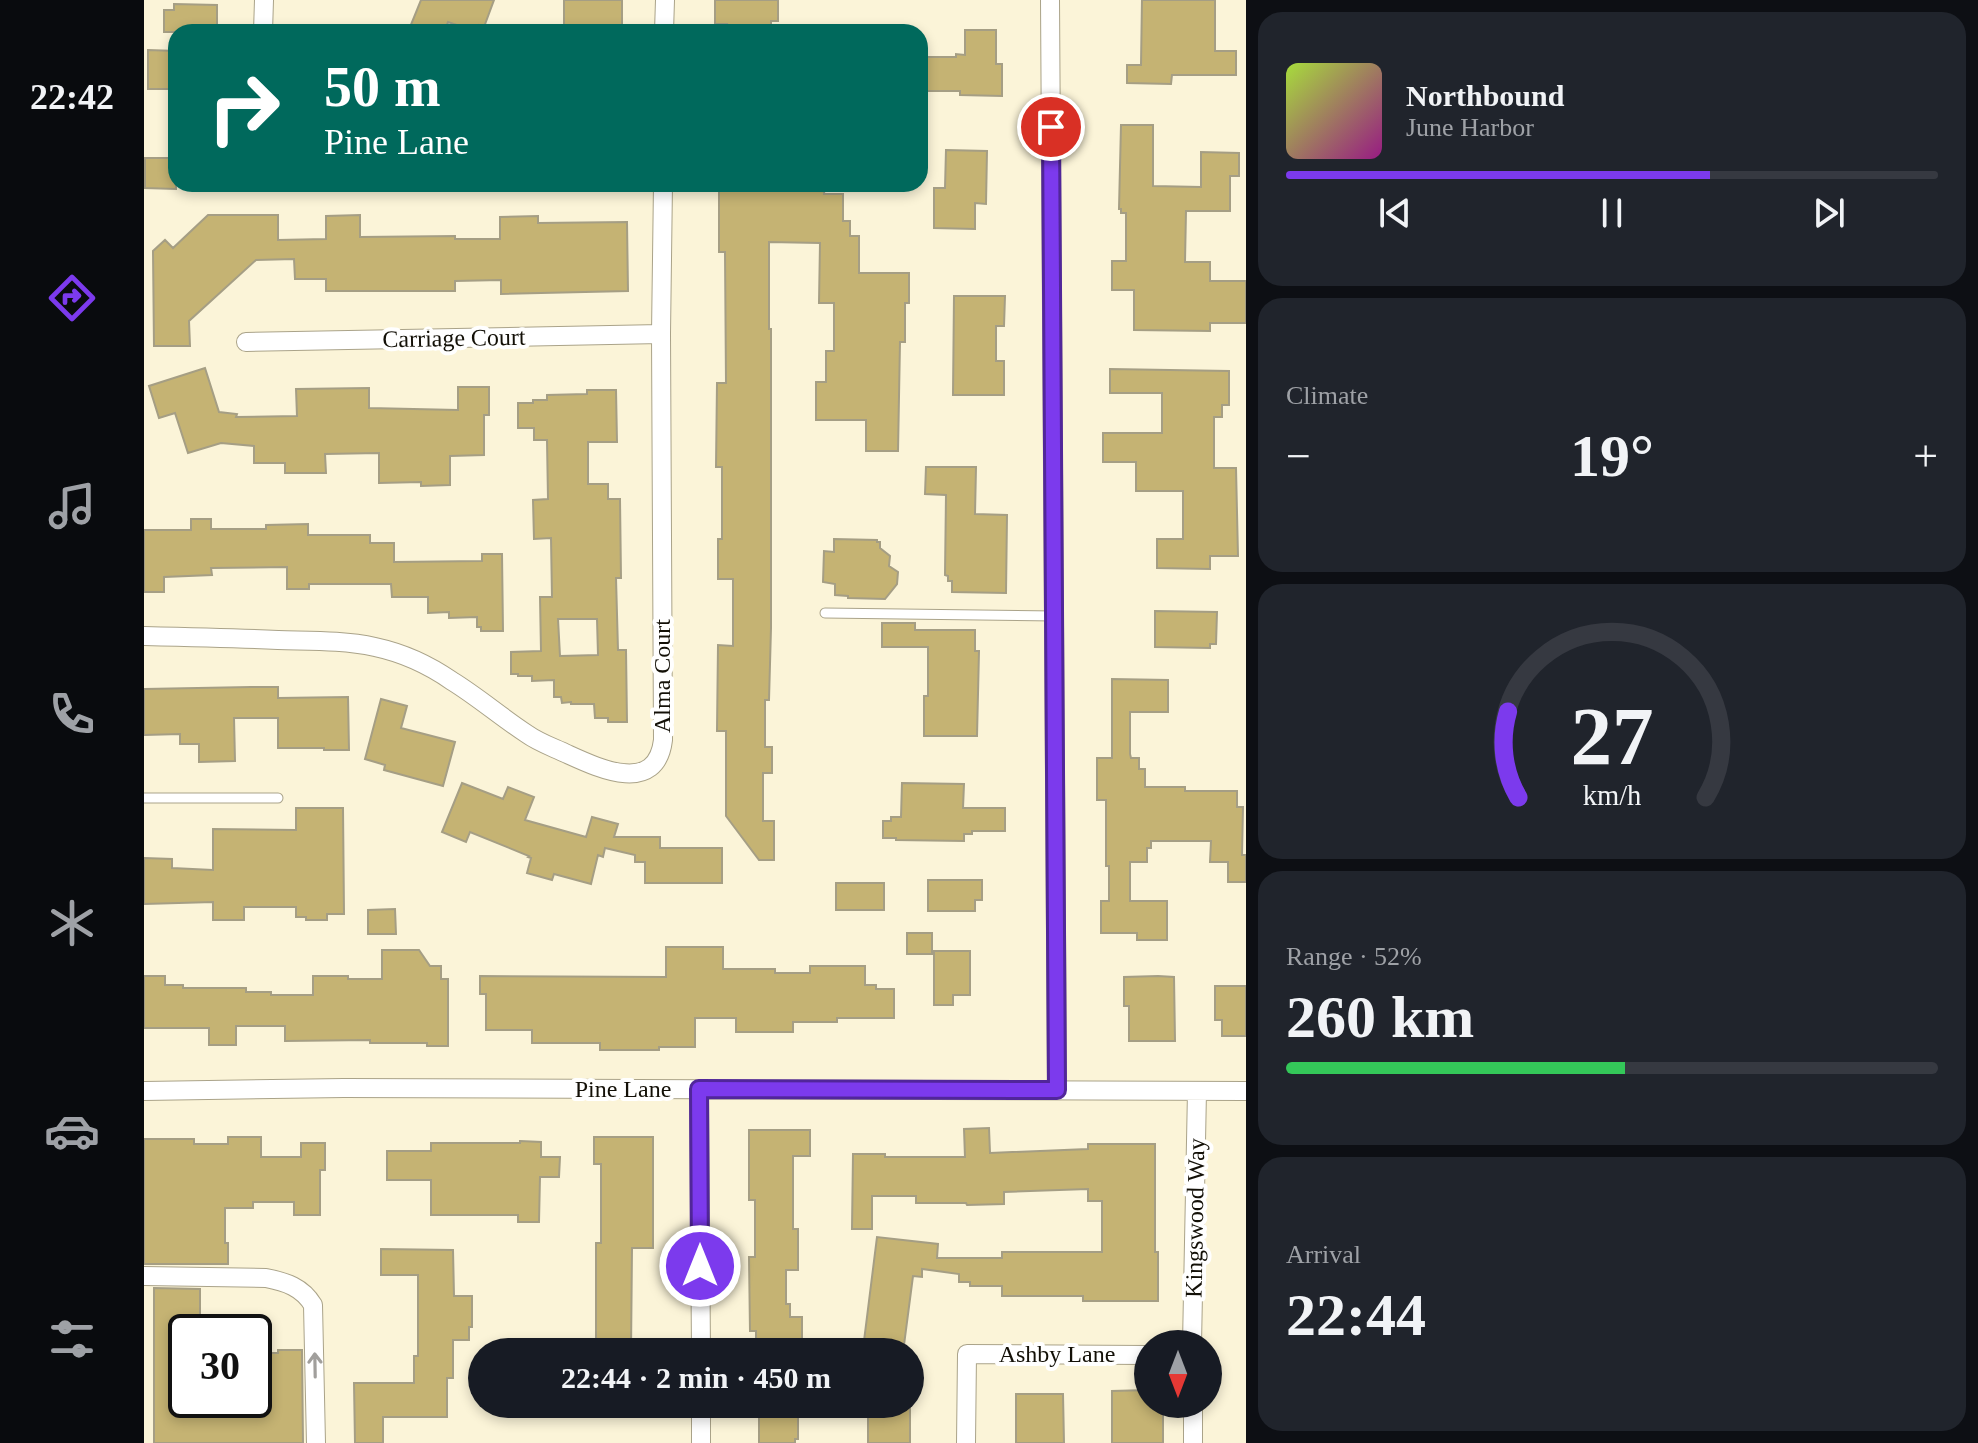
<!DOCTYPE html>
<html lang="en">
<head>
<meta charset="utf-8">
<style>
	:root { --surface:#171b24; --page:#20242c; --text:#f1f3f6; --muted:#9ea1a6; --line:#363941; --accent:#7c3aed }
	body { margin:0; font-family:"Times New Roman",serif; background:var(--page); color:var(--text); height:100vh; display:flex; flex-direction:column; font-size:30px; white-space:nowrap }
	* { box-sizing:border-box; margin:0 }
	p { font-size:26px; color:var(--muted) }
	.icon { flex:none; width:44px; height:44px; fill:none; stroke:currentColor; stroke-width:2; stroke-linecap:round; stroke-linejoin:round }
	.map { position:relative; flex:1; overflow:hidden }
	.sheet { display:flex; flex-direction:column; gap:12px; padding:12px; background:#0d0f14; width:732px }
	.sheet>* { flex:none }
	.guide { position:absolute; left:24px; top:24px; width:760px; height:168px; border-radius:24px; box-shadow:0 4px 12px #0003; background:#00695c; color:#fff; overflow:hidden }
	.needle { width:52px; rotate:180deg }
	.fabs { position:absolute; left:990px; top:1330px; display:grid; gap:16px }
	.fabs a { display:grid; place-items:center; width:88px; height:88px; border-radius:50%; background:var(--surface); box-shadow:0 4px 12px #0003; font-size:40px }
	.speed { position:absolute; left:24px; top:1314px; display:flex; gap:16px; font-size:40px; font-weight:700; text-align:center }
	.speed>* { display:grid; place-content:center; width:104px; height:104px; border-radius:50%; background:var(--surface); box-shadow:0 4px 12px #0003; line-height:1 }
	.speed .limit { border:4px solid #111; border-radius:12px; background:#fff; color:#111 }
	.pin { position:absolute; display:grid; place-items:center; width:68px; height:68px; color:#fff; margin:-34px; border:4px solid #fff; border-radius:50%; box-shadow:0 2px 8px #0007 }
	.me { position:absolute; width:88px; margin:-44px; rotate:0deg; stroke-linejoin:round; filter:drop-shadow(0 0 6px #0008) }
	.turn { display:flex; align-items:center; gap:28px; height:168px; padding:0 24px; font-size:36px }
	.turn .icon { width:104px; height:104px; stroke-width:2.5 }
	.turn b { display:block; font-size:56px; line-height:68px }
	.big { font-size:60px; font-weight:800; line-height:1.1 }
	.sheet .tile { flex:1; display:flex; flex-direction:column; justify-content:center; gap:12px; min-width:0; padding:0 28px; border-radius:24px; background:var(--page) }
	.sheet .dial { align-items:center; gap:0 }
	.dial svg { height:208px; overflow:visible; fill:none; stroke:var(--line); stroke-width:7; stroke-linecap:round; text-anchor:middle }
	.dial text { fill:var(--text); stroke:none }
	.song { display:flex; align-items:center; gap:24px }
	.cover { width:96px; height:96px; border-radius:12px; background:linear-gradient(135deg,hsl(80 70% 55%),hsl(310 70% 35%)) }
	.played { height:8px; border-radius:4px; background:linear-gradient(90deg,var(--accent) 65%,var(--line) 65%) }
	.keys { display:flex; justify-content:space-around; direction:ltr }
	.heat { display:flex; justify-content:space-between; align-items:center; font-size:44px; direction:ltr }
	.charge { height:12px; border-radius:6px; background:linear-gradient(90deg,#34c759 52%,var(--line) 0) }
	.trip { position:absolute; left:324px; top:1338px; width:456px; height:80px; border-radius:40px; background:var(--surface); box-shadow:0 4px 12px #0003; font-weight:800; line-height:80px; text-align:center }
	main { display:flex; flex:1; min-height:0 }
	.tabs { display:flex; flex-direction:column; width:144px; justify-content:space-around; align-items:center; background:#090b0e; color:var(--muted) }
	.tabs .icon { width:56px; height:56px }
	.tabs .active { color:var(--accent) }
	.tabs b { font-size:36px; color:var(--text) }
	.map>svg:first-child { display:block }
	.building { fill:#c5b373; stroke:#a59e84; stroke-width:2; fill-rule:evenodd }
	.lines { fill:none; stroke-linecap:round; stroke-linejoin:round }
	.lane-casing { stroke:#aaa389; stroke-width:11 }
	.street-casing { stroke:#aaa389; stroke-width:20 }
	.lane { stroke:#fff; stroke-width:9 }
	.street { stroke:#fff; stroke-width:18 }
	.oneway { stroke:#a19f9c }
	.route-casing { stroke:#51269a; stroke-width:20 }
	.route { stroke:#7c3aed; stroke-width:14 }
	.labels { text-anchor:middle; dominant-baseline:central; stroke-width:8; stroke-linejoin:round; paint-order:stroke }
	.street-label { font-size:24px; fill:#131007; stroke:#fff }
</style>
</head>
<body>
<main>
<nav class="tabs">
<b>22:42</b>
<svg class="icon active" aria-label="directions" viewBox="0 0 24 24"><path d="M12 3l9 9-9 9-9-9zM9 14v-3h6M13 9l2 2-2 2"/></svg>
<svg class="icon" aria-label="music" viewBox="0 0 24 24"><path d="M9 18V5l10-2v13"/><circle cx="6" cy="18" r="3"/><circle cx="16" cy="16" r="3"/></svg>
<svg class="icon" aria-label="phone" viewBox="0 0 24 24"><path d="M5 4h4l2 5-3 2q2 4 5 5l2-3 5 2v4C11 20 4 13 5 4z"/></svg>
<svg class="icon" aria-label="climate" viewBox="0 0 24 24"><path d="M12 3v18M4 7l16 10M4 17L20 7"/></svg>
<svg class="icon" aria-label="car" viewBox="0 0 24 24"><path d="M5 17H2v-5l4-1 3-4h7l3 4 3 1v5h-3M9 17h6M6 11h13"/><circle cx="7" cy="17" r="2"/><circle cx="17" cy="17" r="2"/></svg>
<svg class="icon" aria-label="filters" viewBox="0 0 24 24"><path d="M4 7h16M4 17h16"/><circle cx="9" cy="7" r="2"/><circle cx="15" cy="17" r="2"/></svg>
</nav>
<div class="map">
<svg width="1102" height="1443" viewBox="0 0 1102 1443">
	<rect width="100%" height="100%" fill="#fbf4d8"/>
	<!-- building -->
	<path class="building" d="M 277,0 L 350,0 L 340,27 L 335,25 L 333,32 L 304,22 L 300,32 L 264,32 Z
		M 420,0 L 478,0 L 478,32 L 420,32 Z
		M 571,0 L 634,0 L 634,21 L 627,21 L 627,32 L 582,32 L 583,24 L 571,24 Z
		M 998,0 L 1071,0 L 1071,51 L 1092,51 L 1092,75 L 1028,75 L 1027,84 L 983,83 L 983,65 L 997,65 Z
		M 30,4 L 73,5 L 73,32 L 20,32 L 20,10 L 30,10 Z
		M 821,30 L 852,30 L 852,64 L 858,64 L 858,96 L 816,95 L 816,91 L 777,91 L 777,57 L 812,57 L 812,54 L 821,55 Z
		M 4,50 L 32,51 L 32,89 L 4,89 Z
		M 977,125 L 1009,125 L 1009,186 L 1057,187 L 1057,152 L 1095,153 L 1095,176 L 1086,176 L 1086,211 L 1042,211 L 1041,262 L 1066,262 L 1066,281 L 1102,281 L 1102,323 L 1066,323 L 1066,331 L 990,330 L 990,290 L 968,290 L 968,261 L 982,261 L 982,213 L 977,213 L 977,209 L 975,209 Z
		M 802,150 L 843,151 L 842,204 L 831,203 L 831,229 L 790,228 L 790,188 L 801,188 Z
		M 1,158 L 32,158 L 32,189 L 1,188 Z
		M 575,184 L 681,184 L 680,194 L 699,194 L 699,221 L 706,221 L 706,236 L 715,236 L 715,273 L 765,273 L 765,303 L 761,303 L 761,342 L 756,342 L 754,451 L 722,451 L 722,420 L 672,420 L 672,382 L 682,382 L 682,351 L 690,351 L 690,303 L 675,303 L 676,243 L 625,242 L 625,329 L 627,329 L 627,628 L 625,700 L 621,700 L 621,747 L 628,747 L 628,773 L 619,773 L 619,821 L 630,821 L 630,860 L 615,860 L 582,816 L 582,731 L 573,731 L 574,645 L 589,646 L 589,579 L 574,579 L 574,539 L 578,539 L 578,467 L 572,467 L 573,383 L 582,383 L 581,252 L 575,252 Z
		M 64,215 L 134,215 L 134,240 L 182,239 L 182,216 L 216,215 L 216,237 L 311,236 L 311,239 L 356,239 L 356,217 L 394,216 L 394,223 L 483,222 L 484,291 L 357,294 L 357,280 L 311,281 L 311,291 L 182,291 L 182,279 L 151,279 L 150,259 L 112,260 L 45,321 L 46,346 L 10,346 L 9,251 L 21,240 L 29,248 Z
		M 810,296 L 861,296 L 860,326 L 852,326 L 852,361 L 860,361 L 860,395 L 809,395 Z
		M 61,368 L 75,412 L 93,414 L 92,417 L 153,416 L 152,389 L 225,388 L 225,408 L 314,410 L 314,387 L 345,387 L 345,415 L 340,415 L 340,455 L 306,456 L 306,485 L 277,486 L 277,482 L 235,483 L 235,453 L 181,454 L 182,473 L 141,473 L 141,463 L 110,463 L 110,446 L 77,443 L 44,453 L 31,413 L 15,418 L 5,386 Z
		M 966,369 L 1085,371 L 1085,405 L 1078,405 L 1078,417 L 1070,417 L 1070,468 L 1092,468 L 1094,556 L 1066,556 L 1066,569 L 1013,568 L 1013,539 L 1039,539 L 1039,491 L 992,491 L 992,462 L 959,462 L 959,433 L 1018,433 L 1018,393 L 966,393 Z
		M 443,390 L 472,390 L 473,442 L 444,442 L 444,484 L 464,484 L 464,499 L 476,499 L 477,578 L 472,578 L 474,650 L 482,650 L 483,722 L 464,722 L 464,718 L 451,718 L 450,704 L 427,704 L 427,702 L 418,703 L 417,697 L 410,697 L 410,680 L 388,681 L 388,676 L 374,676 L 374,674 L 367,674 L 367,652 L 397,651 L 396,597 L 408,597 L 407,538 L 390,539 L 389,500 L 404,499 L 403,440 L 390,440 L 390,428 L 374,428 L 374,403 L 389,403 L 389,400 L 403,400 L 403,395 L 443,394 ZM 414,619 L 453,619 L 454,655 L 416,656 Z
		M 782,467 L 832,467 L 831,514 L 863,515 L 862,593 L 808,592 L 808,581 L 804,581 L 804,576 L 801,575 L 802,495 L 781,494 Z
		M 47,519 L 67,519 L 67,529 L 122,529 L 122,525 L 164,524 L 164,535 L 226,535 L 226,543 L 250,543 L 250,562 L 338,561 L 338,554 L 358,554 L 359,631 L 337,631 L 337,627 L 333,627 L 333,617 L 305,618 L 305,612 L 284,613 L 284,597 L 248,597 L 247,584 L 165,584 L 165,589 L 143,589 L 143,567 L 67,568 L 68,575 L 20,577 L 20,592 L 0,592 L 0,530 L 47,530 Z
		M 690,539 L 733,540 L 733,542 L 736,542 L 736,548 L 746,556 L 745,566 L 754,572 L 753,584 L 741,599 L 704,598 L 704,596 L 691,595 L 691,584 L 679,582 L 680,551 L 690,552 Z
		M 1011,611 L 1073,612 L 1072,644 L 1066,644 L 1066,648 L 1011,647 Z
		M 738,623 L 771,623 L 771,630 L 831,630 L 831,651 L 835,651 L 833,736 L 780,736 L 780,696 L 784,696 L 784,647 L 738,647 Z
		M 968,679 L 1024,680 L 1024,712 L 986,712 L 986,754 L 987,758 L 995,758 L 995,769 L 1001,769 L 1001,787 L 1041,787 L 1041,791 L 1093,791 L 1093,807 L 1099,807 L 1098,855 L 1102,855 L 1102,882 L 1084,882 L 1084,862 L 1066,862 L 1067,841 L 1007,841 L 1007,848 L 1003,848 L 1003,862 L 986,862 L 986,901 L 1023,901 L 1023,940 L 993,940 L 993,933 L 957,933 L 957,901 L 965,901 L 965,866 L 962,866 L 962,800 L 953,800 L 953,758 L 968,758 Z
		M 107,687 L 134,687 L 134,698 L 204,697 L 205,750 L 180,750 L 180,748 L 134,748 L 134,718 L 90,718 L 91,761 L 55,762 L 55,744 L 36,744 L 36,734 L 0,735 L 0,689 Z
		M 237,699 L 263,706 L 257,728 L 311,742 L 299,786 L 240,770 L 241,765 L 221,759 Z
		M 318,783 L 359,799 L 364,787 L 390,797 L 381,820 L 442,837 L 448,817 L 474,824 L 470,837 L 516,837 L 516,848 L 578,848 L 578,883 L 501,883 L 501,862 L 491,862 L 491,855 L 461,848 L 459,857 L 454,855 L 447,884 L 410,874 L 408,880 L 383,873 L 387,858 L 384,857 L 385,856 L 326,832 L 322,842 L 298,832 Z
		M 758,783 L 820,784 L 819,808 L 861,808 L 861,831 L 828,831 L 828,834 L 820,834 L 820,841 L 752,840 L 752,838 L 739,838 L 739,821 L 747,821 L 747,817 L 757,817 Z
		M 152,808 L 199,808 L 200,914 L 183,914 L 183,920 L 162,920 L 162,917 L 152,917 L 152,907 L 100,907 L 100,920 L 69,920 L 69,902 L 0,904 L 0,858 L 28,859 L 28,868 L 69,870 L 69,829 L 152,830 Z
		M 784,880 L 838,880 L 838,900 L 831,900 L 831,911 L 784,911 Z
		M 692,883 L 740,883 L 740,910 L 692,910 Z
		M 251,909 L 252,934 L 224,934 L 224,910 Z
		M 763,933 L 788,933 L 788,954 L 763,954 Z
		M 522,947 L 579,947 L 579,969 L 631,969 L 631,973 L 666,973 L 666,966 L 721,966 L 721,985 L 732,985 L 732,989 L 750,989 L 750,1018 L 693,1018 L 693,1022 L 649,1022 L 649,1032 L 592,1032 L 592,1018 L 551,1018 L 551,1047 L 515,1047 L 515,1050 L 456,1050 L 456,1043 L 388,1043 L 388,1030 L 342,1030 L 342,994 L 336,994 L 336,976 L 522,977 Z
		M 238,950 L 275,950 L 286,966 L 297,966 L 297,979 L 304,979 L 304,1046 L 283,1046 L 283,1043 L 226,1043 L 226,1040 L 141,1041 L 141,1026 L 92,1026 L 92,1045 L 65,1045 L 65,1028 L 0,1028 L 0,976 L 21,976 L 21,985 L 39,985 L 39,988 L 102,988 L 102,992 L 127,992 L 127,995 L 169,995 L 169,976 L 204,976 L 204,979 L 238,979 Z
		M 790,951 L 826,951 L 826,995 L 809,995 L 809,1005 L 790,1005 Z
		M 1014,976 L 1030,977 L 1031,1041 L 985,1041 L 985,1006 L 980,1006 L 980,977 Z
		M 1071,986 L 1102,986 L 1102,1036 L 1078,1036 L 1078,1020 L 1071,1020 Z
		M 845,1128 L 846,1153 L 944,1149 L 944,1144 L 1011,1144 L 1011,1252 L 1014,1252 L 1014,1301 L 939,1301 L 939,1296 L 858,1296 L 858,1286 L 826,1286 L 826,1282 L 815,1282 L 815,1274 L 778,1269 L 778,1277 L 769,1276 L 760,1345 L 720,1341 L 733,1237 L 794,1244 L 793,1258 L 858,1258 L 858,1252 L 958,1252 L 958,1201 L 944,1201 L 944,1189 L 860,1192 L 860,1204 L 823,1205 L 822,1203 L 772,1203 L 772,1196 L 728,1196 L 728,1229 L 708,1229 L 709,1154 L 741,1154 L 741,1157 L 821,1157 L 820,1129 Z
		M 605,1130 L 666,1130 L 666,1156 L 649,1156 L 649,1229 L 654,1229 L 654,1270 L 642,1270 L 642,1304 L 646,1304 L 646,1317 L 658,1317 L 658,1352 L 612,1352 L 612,1331 L 606,1331 L 605,1257 L 611,1257 L 611,1200 L 605,1200 Z
		M 84,1137 L 117,1137 L 117,1157 L 157,1157 L 157,1143 L 181,1143 L 181,1170 L 176,1170 L 176,1215 L 150,1215 L 150,1202 L 109,1202 L 109,1208 L 81,1208 L 81,1243 L 84,1243 L 84,1264 L 0,1264 L 0,1139 L 50,1139 L 50,1144 L 84,1144 Z
		M 450,1137 L 509,1137 L 509,1248 L 488,1248 L 487,1352 L 452,1352 L 452,1243 L 457,1243 L 457,1164 L 450,1164 Z
		M 376,1141 L 397,1142 L 397,1157 L 416,1157 L 415,1177 L 396,1177 L 395,1222 L 374,1222 L 374,1215 L 287,1215 L 287,1180 L 243,1180 L 243,1151 L 287,1151 L 287,1143 L 376,1143 Z
		M 237,1249 L 309,1250 L 310,1296 L 328,1296 L 328,1327 L 325,1327 L 325,1340 L 309,1340 L 309,1378 L 303,1378 L 303,1417 L 239,1417 L 239,1443 L 211,1443 L 210,1383 L 270,1383 L 270,1356 L 274,1356 L 274,1275 L 237,1275 Z
		M 10,1288 L 56,1289 L 56,1332 L 42,1332 L 42,1400 L 110,1400 L 110,1353 L 134,1353 L 134,1350 L 158,1350 L 159,1443 L 10,1443 Z
		M 1004,1390 L 1004,1404 L 1019,1404 L 1019,1443 L 968,1443 L 968,1391 Z
		M 872,1394 L 919,1394 L 920,1443 L 872,1443 Z
		M 615,1404 L 654,1404 L 654,1439 L 651,1439 L 651,1443 L 615,1443 Z
		M 724,1404 L 766,1404 L 766,1443 L 724,1443 Z"/>
	<g class="lines">
		<!-- lane casing -->
		<g class="lane-casing">
			<path id="lane" d="M 681,613 L 911,616
				M 0,798 L 134,798"/>
		</g>
		<!-- street casing -->
		<g class="street-casing">
			<path id="street" d="M 906,0 L 913,1090
				M 119,32 L 120,0
				M 520,32 L 521,0
				M 102,342 L 517,334
				M 0,636 C 45,637 89,638 134,640 C 166,641 199,640 231,647 C 259,653 285,665 308,681 C 334,697 357,717 383,734 C 394,742 408,747 421,753 C 452,767 512,797 519,740 L 517,334 L 519,184
				M 555,1089 L 557,1352
				M 0,1091 L 200,1088 L 1102,1091
				M 0,1276 L 122,1278 C 142,1282 158,1287 169,1305 L 172,1443
				M 1048,1344 L 1053,1091
				M 557,1404 L 557,1443
				M 1049,1404 L 1049,1443
				M 822,1443 L 823,1354 L 1004,1355"/>
		</g>
		<!-- lane -->
		<use href="#lane" class="lane"/>
		<!-- street -->
		<use href="#street" class="street"/>
	</g>
	<!-- one-way arrows -->
	<defs><path id="oneway-shaft" d="M-6 0H5M1.5-3L5.5 0L1.5 3" fill="none" stroke-width="1.6" stroke-linecap="round" stroke-linejoin="round" transform="scale(2)"/></defs>
	<use class="oneway" href="#oneway-shaft" transform="translate(171 1365) rotate(-91)"/>
	<g class="lines">
		<!-- route casing -->
		<g class="route-casing">
			<path id="route" d="M 556,1266 L 555,1089 L 913,1090 L 907,127"/>
		</g>
		<!-- route -->
		<use href="#route" class="route"/>
	</g>
	<g class="labels">
		<!-- street labels -->
		<g class="street-label">
			<text transform="translate(310 338) rotate(-1)">Carriage Court</text>
			<text transform="translate(518 676) rotate(-90)">Alma Court</text>
			<text x="479" y="1089">Pine Lane</text>
			<text transform="translate(1051 1218) rotate(-89)">Kingswood Way</text>
			<text x="913" y="1354">Ashby Lane</text>
		</g>
	</g>
</svg>
<div class="fabs">
<a><svg class="needle" viewBox="-14 -14 28 28"><path d="M0-13l5 13h-10z" fill="#e53935"/><path d="M0 13l5-13h-10z" fill="#9ea1a6"/></svg></a>
</div>
<div class="speed"><div class="limit">30</div></div>
<div class="pin" style="left:907px;top:127px;background:#d93025"><svg class="icon" aria-label="arrive" viewBox="0 0 24 24"><path d="M6 21V4h12l-3 4 3 4H6"/></svg></div>
<svg class="me" style="left:556px;top:1266px" viewBox="-20 -20 40 40"><circle r="17" fill="#7c3aed" stroke="#fff" stroke-width="3"/><path d="M0-11L8 9 0 5-8 9z" fill="#fff"/></svg>
<div class="trip">22:44 · 2 min · 450 m</div>
<div class="guide">
<div class="turn"><svg class="icon" aria-label="right" viewBox="0 0 24 24"><path d="M7 20v-9h11M14 6l5 5-5 5"/></svg><div><b>50 m</b>Pine Lane</div></div>
</div>
</div>
<section class="sheet">
<div class="tile">
<div class="song"><i class="cover"></i><div><b>Northbound</b><p>June Harbor</p></div></div>
<div class="played"></div>
<div class="keys"><svg class="icon" aria-label="previous" viewBox="0 0 24 24"><path d="M18 5L8 12l10 7zM5 5v14"/></svg><svg class="icon" aria-label="pause" viewBox="0 0 24 24"><path d="M8 5v14M16 5v14"/></svg><svg class="icon" aria-label="next" viewBox="0 0 24 24"><path d="M6 5l10 7-10 7zM19 5v14"/></svg></div>
</div>
<div class="tile"><p>Climate</p>
<div class="heat"><a>−</a><b class="big">19°</b><a>+</a></div>
</div>
<div class="tile dial"><svg viewBox="0 0 100 80">
<path d="M14 69A42 42 0 1 1 86 69"/>
<path d="M14 69A42 42 0 0 1 10 36" stroke="#7c3aed"/>
<text x="50" y="56" font-size="32" font-weight="700">27</text>
<text x="50" y="72" font-size="11">km/h</text>
</svg></div>
<div class="tile"><p>Range · 52%</p><b class="big">260 km</b><div class="charge"></div></div>
<div class="tile"><p>Arrival</p><b class="big">22:44</b></div>
</section>
</main>
</body>
</html>
